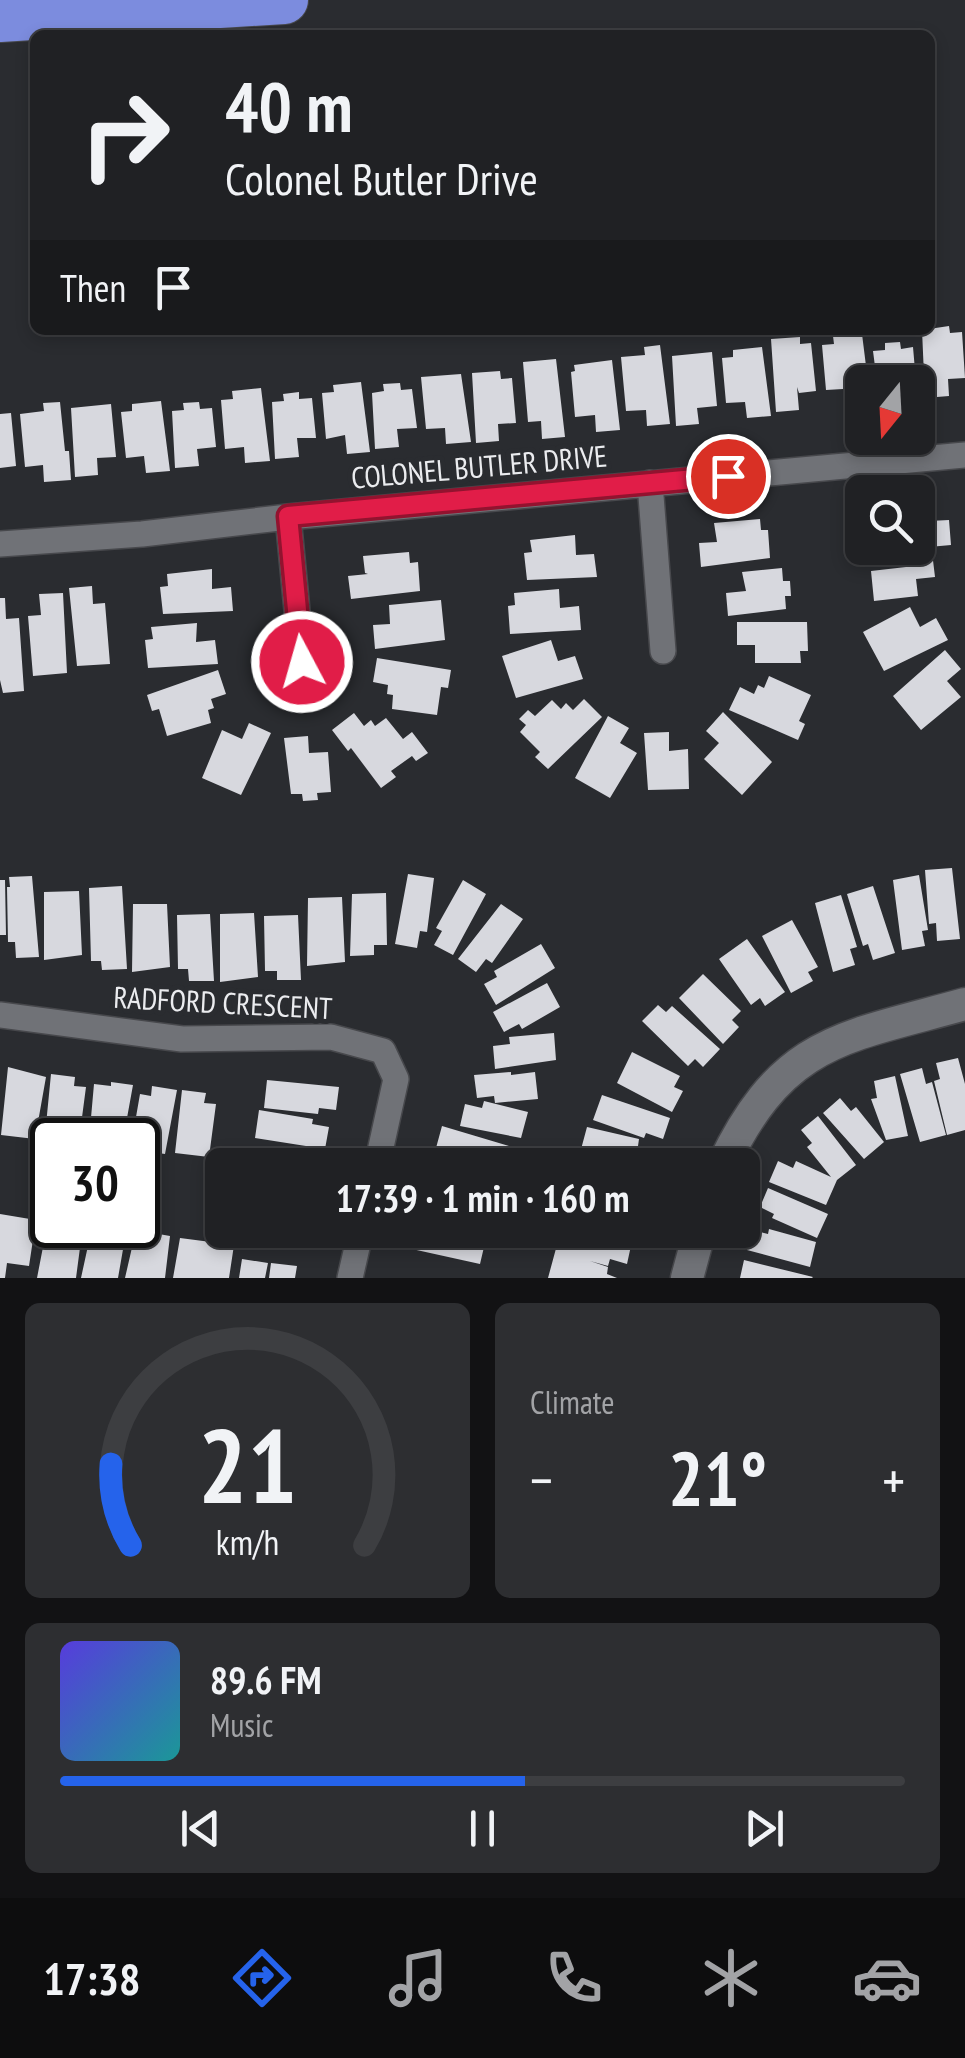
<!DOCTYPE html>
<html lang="en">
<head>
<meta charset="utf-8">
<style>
	:root { --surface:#202124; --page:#2d2e31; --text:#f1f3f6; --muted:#a2a3a6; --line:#3d3e41; --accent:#2563eb }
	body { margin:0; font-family:"PT Sans Narrow",sans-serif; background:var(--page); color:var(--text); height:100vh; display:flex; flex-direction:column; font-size:38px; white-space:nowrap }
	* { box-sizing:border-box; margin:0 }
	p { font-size:32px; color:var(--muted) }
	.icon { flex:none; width:55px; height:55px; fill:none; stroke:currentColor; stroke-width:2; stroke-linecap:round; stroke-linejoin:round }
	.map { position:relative; height:1278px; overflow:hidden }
	.panel { display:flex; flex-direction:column; gap:25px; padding:25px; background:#121214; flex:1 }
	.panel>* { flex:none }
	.hud { position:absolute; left:30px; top:30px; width:905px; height:305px; border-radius:15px; box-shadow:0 5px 15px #0003,0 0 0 2px var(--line); background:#202124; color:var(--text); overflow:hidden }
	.needle { width:65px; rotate:198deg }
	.fabs { position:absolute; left:845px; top:365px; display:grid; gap:20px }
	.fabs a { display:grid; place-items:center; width:90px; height:90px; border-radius:15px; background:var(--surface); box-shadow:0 5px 15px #0003,0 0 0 2px var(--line); font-size:50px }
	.speed { position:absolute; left:30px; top:1118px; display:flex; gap:20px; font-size:50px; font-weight:700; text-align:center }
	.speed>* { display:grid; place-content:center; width:130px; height:130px; border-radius:50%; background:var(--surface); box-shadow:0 5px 15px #0003,0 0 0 2px var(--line); line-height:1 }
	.speed .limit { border:5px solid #111; border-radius:15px; background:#fff; color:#111 }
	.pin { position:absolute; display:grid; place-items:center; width:85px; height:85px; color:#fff; margin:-42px; border:5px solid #fff; border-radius:50%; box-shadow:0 2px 10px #0007 }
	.me { position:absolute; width:110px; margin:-55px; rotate:354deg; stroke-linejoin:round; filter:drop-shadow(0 0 8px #0008) }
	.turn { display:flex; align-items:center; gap:35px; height:210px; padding:0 30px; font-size:45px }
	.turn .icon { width:130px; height:130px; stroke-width:2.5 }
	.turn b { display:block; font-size:70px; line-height:85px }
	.then { display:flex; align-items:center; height:95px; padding:0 30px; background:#0003; gap:20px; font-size:38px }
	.big { font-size:75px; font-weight:700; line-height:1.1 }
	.panel .tile { flex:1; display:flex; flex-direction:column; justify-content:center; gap:15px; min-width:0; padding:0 35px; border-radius:15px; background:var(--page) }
	.panel .dial { align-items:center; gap:0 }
	.dial svg { height:260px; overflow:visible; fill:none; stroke:var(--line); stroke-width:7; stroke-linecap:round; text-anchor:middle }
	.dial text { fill:var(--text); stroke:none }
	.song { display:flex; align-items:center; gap:30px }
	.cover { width:120px; height:120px; border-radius:15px; background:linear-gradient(135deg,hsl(250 70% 55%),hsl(180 70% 35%)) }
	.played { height:10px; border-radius:5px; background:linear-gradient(90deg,var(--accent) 55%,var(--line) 55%) }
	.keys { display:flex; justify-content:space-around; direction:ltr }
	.heat { display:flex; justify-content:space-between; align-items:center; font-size:55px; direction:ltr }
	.panel .tiles { flex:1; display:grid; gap:25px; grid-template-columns:1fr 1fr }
	.tile:last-child { grid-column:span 2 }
	.trip { position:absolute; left:205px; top:1148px; width:555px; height:100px; border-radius:15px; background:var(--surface); box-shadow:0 5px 15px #0003,0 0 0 2px var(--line); font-weight:700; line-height:100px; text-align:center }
	.menu { display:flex; height:160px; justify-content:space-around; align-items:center; background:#0d0d0e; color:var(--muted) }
	.menu .icon { width:70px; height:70px }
	.menu .selected { color:var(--accent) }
	.menu b { font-size:45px; color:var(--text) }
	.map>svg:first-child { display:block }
	.building { fill:#d7d8de }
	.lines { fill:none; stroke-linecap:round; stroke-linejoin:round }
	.minor-casing { stroke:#47484c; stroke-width:28 }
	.tertiary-casing { stroke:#47484c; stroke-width:35 }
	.motorway-casing { stroke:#47484c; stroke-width:50 }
	.minor { stroke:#707277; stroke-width:25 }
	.tertiary { stroke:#707277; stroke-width:32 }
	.motorway { stroke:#7c8cde; stroke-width:48 }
	.route-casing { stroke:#92132f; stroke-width:25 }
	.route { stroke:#e11d48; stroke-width:18 }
	.labels { text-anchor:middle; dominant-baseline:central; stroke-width:10; stroke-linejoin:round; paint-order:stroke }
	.street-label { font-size:30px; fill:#ebecef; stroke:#2a2c30 }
</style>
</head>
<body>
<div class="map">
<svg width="965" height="1278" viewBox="0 0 965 1278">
	<rect width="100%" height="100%" fill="#2a2c30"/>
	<!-- building -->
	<path class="building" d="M 949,326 L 950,333 L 962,332 L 965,378 L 948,379 L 949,396 L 925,398 L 922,330 Z
		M 862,334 L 868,382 L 862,382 L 862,404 L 846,405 L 844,383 L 843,389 L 826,390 L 822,345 L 834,344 L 833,336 Z
		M 800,337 L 800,344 L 811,343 L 816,391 L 799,393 L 797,387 L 799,410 L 776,412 L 771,339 Z
		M 900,342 L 901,349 L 913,347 L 916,382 L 877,382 L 873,351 L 885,350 L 885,343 Z
		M 660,345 L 670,424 L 647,426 L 646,410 L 626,411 L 621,357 L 645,355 L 644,347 Z
		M 762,347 L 771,416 L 747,418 L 745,402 L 726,403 L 722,358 L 733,357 L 733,350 Z
		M 712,352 L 717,406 L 697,408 L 699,424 L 676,426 L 672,356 Z
		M 556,359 L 565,437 L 542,439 L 541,421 L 528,422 L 523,362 Z
		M 612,360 L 620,430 L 596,432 L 595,415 L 575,417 L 571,372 L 575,371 L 574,365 Z
		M 500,371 L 501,379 L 512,378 L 516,423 L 498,424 L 499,441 L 476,443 L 472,373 Z
		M 461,374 L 471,442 L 446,444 L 445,428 L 426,429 L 421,377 Z
		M 361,382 L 370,452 L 347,454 L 345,435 L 326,439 L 322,393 L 334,392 L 333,385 Z
		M 400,383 L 401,390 L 412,389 L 417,428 L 397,429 L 399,447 L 375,449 L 372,393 L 384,391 L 383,384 Z
		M 261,388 L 270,461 L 245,463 L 244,447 L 225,449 L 221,400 L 233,399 L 232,391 Z
		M 299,392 L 299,399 L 312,398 L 316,438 L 297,438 L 299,457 L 275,459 L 272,402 L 284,401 L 283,394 Z
		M 161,401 L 170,471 L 146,473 L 144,456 L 126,458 L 121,412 L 132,411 L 132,404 Z
		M 60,402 L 65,451 L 69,451 L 71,480 L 44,482 L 43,465 L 25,467 L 20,414 L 44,411 L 43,403 Z
		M 199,402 L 200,409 L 212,408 L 216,447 L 197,449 L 199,466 L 175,468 L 172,411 L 184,410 L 183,403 Z
		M 111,404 L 116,457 L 97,458 L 98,475 L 75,477 L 71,408 Z
		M 11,413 L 16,466 L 0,468 L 0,414 Z
		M 927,504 L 929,521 L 949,520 L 951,545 L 918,548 L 918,505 Z
		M 760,519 L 761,530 L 768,530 L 770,558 L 701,567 L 699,543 L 717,542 L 714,523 Z
		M 575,535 L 576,555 L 594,554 L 597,577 L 527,580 L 524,553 L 532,552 L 530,540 Z
		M 409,552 L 410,563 L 418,562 L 420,591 L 351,599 L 348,576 L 368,574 L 365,573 L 363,556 Z
		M 932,552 L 935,577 L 916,579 L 918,596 L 874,601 L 871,571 L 906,567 L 905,555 Z
		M 782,568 L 783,581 L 790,581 L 791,596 L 785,596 L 786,609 L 728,616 L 726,593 L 746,591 L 742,572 Z
		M 212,569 L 212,589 L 231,587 L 233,611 L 163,614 L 160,587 L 168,586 L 167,574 Z
		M 92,586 L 93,604 L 105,603 L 110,664 L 77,666 L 69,588 Z
		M 559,589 L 560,608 L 579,606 L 581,630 L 510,634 L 508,606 L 515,605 L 514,593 Z
		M 63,593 L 67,673 L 33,676 L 28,616 L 41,615 L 39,594 Z
		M 0,598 L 5,598 L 6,619 L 19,618 L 24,691 L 3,693 L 0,680 Z
		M 441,600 L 445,640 L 375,649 L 373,625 L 390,624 L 389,605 Z
		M 910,607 L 920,627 L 936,618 L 948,640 L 884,671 L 863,632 Z
		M 737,622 L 807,622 L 808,651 L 800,651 L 801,663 L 755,663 L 755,645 L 737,645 Z
		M 197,623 L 196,642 L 215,640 L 218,664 L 148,668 L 145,640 L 153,639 L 151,627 Z
		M 551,640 L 558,661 L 575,656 L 583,679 L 516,698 L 502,656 Z
		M 945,650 L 961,669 L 947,681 L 961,697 L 921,730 L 893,696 Z
		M 377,658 L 451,670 L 448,688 L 441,687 L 437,715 L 392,709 L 393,695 L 387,694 L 388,685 L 373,682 Z
		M 218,670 L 226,694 L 211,699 L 214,708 L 208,710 L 211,723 L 167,736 L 159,709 L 152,711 L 147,695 Z
		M 769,676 L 811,695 L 799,721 L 805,724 L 798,740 L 729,710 L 740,687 L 754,694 L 758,685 L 764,688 Z
		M 584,699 L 602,717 L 548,769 L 535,757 L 540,752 L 520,732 L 526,725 L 519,719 L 528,710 L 535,716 L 552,700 L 561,709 L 566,703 L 573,710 Z
		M 723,712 L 772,762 L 742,795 L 704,759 L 719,743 L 706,731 Z
		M 354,713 L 364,726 L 371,720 L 375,726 L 386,718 L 403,739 L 412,732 L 428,753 L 416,761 L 412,756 L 391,771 L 396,777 L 381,788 L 351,748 L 348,751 L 332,730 Z
		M 608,716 L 629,728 L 620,743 L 637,753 L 610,798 L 575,778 Z
		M 249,723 L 271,733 L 241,795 L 202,778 L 222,730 L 242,739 Z
		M 669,732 L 669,751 L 688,749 L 689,789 L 648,790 L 644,733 Z
		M 308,736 L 309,753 L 328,752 L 331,792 L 317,793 L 318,800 L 303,801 L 302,794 L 291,794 L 284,738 Z
		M 952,868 L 960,939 L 937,941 L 936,923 L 929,924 L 925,870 Z
		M 408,874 L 434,878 L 427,932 L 420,931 L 417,948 L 395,944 Z
		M 919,875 L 928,930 L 922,931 L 925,946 L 902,950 L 893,880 Z
		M 32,876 L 39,957 L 16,958 L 15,942 L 8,942 L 7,887 L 10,887 L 9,877 Z
		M 0,880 L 5,880 L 6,935 L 0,935 Z
		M 463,880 L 486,894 L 453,955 L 434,945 L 442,931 L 436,928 Z
		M 122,886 L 127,969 L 102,970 L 101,961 L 91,961 L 89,888 Z
		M 873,886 L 895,953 L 873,960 L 868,944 L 863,946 L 847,894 Z
		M 79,891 L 82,955 L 44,960 L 44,892 Z
		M 386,893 L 387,945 L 374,945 L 374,955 L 350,956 L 352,894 Z
		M 841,895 L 857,947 L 850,949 L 855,965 L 833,972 L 815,903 Z
		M 342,897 L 345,962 L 307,966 L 308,898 Z
		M 133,904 L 167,904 L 170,967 L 132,972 Z
		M 501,904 L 523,919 L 492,963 L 486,959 L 476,972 L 458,959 Z
		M 254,913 L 258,977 L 220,982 L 220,914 Z
		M 210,914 L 214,981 L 189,981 L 188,969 L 178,969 L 177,915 Z
		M 298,915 L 301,980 L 277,980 L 277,971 L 265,971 L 264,916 Z
		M 792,920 L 818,967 L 808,972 L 813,981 L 791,993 L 762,936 Z
		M 747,939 L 785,992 L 765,1006 L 760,998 L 751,1005 L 719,959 Z
		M 541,944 L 555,968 L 496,1005 L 484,984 L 497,977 L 494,971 Z
		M 703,974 L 741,1011 L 732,1020 L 739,1027 L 723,1044 L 679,998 Z
		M 547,983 L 560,1007 L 522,1029 L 519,1024 L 504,1032 L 493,1012 Z
		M 658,1005 L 666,1012 L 672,1006 L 720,1049 L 703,1067 L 695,1059 L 688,1066 L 642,1021 Z
		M 554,1033 L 556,1060 L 495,1069 L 493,1046 L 510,1044 L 509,1037 Z
		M 632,1052 L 680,1076 L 674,1087 L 683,1091 L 672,1112 L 617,1083 Z
		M 958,1058 L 965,1084 L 965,1130 L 947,1135 L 934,1081 L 940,1079 L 936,1063 Z
		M 8,1067 L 46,1077 L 35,1139 L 1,1135 Z
		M 922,1068 L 926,1084 L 932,1082 L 946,1135 L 920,1142 L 900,1074 Z
		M 511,1072 L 511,1075 L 535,1072 L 538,1099 L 495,1103 L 494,1096 L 477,1098 L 474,1075 Z
		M 51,1074 L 75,1077 L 74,1086 L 86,1087 L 79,1140 L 45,1135 Z
		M 895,1076 L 908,1136 L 886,1140 L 871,1099 L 877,1098 L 874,1081 Z
		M 267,1080 L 339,1087 L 336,1110 L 319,1108 L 318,1114 L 264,1108 Z
		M 111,1082 L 133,1085 L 123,1140 L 89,1140 L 94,1084 L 111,1086 Z
		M 152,1086 L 177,1090 L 165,1154 L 138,1150 L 138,1140 L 132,1140 L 140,1094 L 151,1096 Z
		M 182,1090 L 206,1093 L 204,1103 L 216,1104 L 209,1157 L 175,1153 Z
		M 602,1095 L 670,1118 L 663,1139 L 646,1133 L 644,1138 L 593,1120 Z
		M 840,1098 L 851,1111 L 856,1107 L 884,1142 L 864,1159 L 823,1113 Z
		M 484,1101 L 528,1112 L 521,1138 L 460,1126 L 465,1104 L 482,1108 Z
		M 259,1110 L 313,1119 L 312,1124 L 329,1127 L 325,1149 L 255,1138 Z
		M 818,1116 L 856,1165 L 837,1180 L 826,1205 L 769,1182 L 778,1161 L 793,1168 L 796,1161 L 831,1177 L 807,1147 L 812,1143 L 801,1130 Z
		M 442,1126 L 509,1146 L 504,1165 L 474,1165 L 450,1159 L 452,1152 L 436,1148 Z
		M 587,1127 L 639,1139 L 638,1146 L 654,1150 L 650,1165 L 624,1165 L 580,1153 Z
		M 251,1147 L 323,1154 L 321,1165 L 249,1165 Z
		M 768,1188 L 828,1214 L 817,1238 L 772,1218 L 774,1214 L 760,1207 Z
		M 0,1214 L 36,1220 L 29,1266 L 7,1263 L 5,1278 L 0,1278 Z
		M 49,1216 L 52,1217 L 52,1225 L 83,1225 L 76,1278 L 37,1278 Z
		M 769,1229 L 816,1242 L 810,1267 L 747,1250 L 753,1230 L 768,1234 Z
		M 136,1230 L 170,1236 L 165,1278 L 125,1278 Z
		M 417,1230 L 488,1230 L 480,1264 L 412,1249 Z
		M 561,1230 L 578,1230 L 632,1241 L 627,1264 L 610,1259 L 608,1266 L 590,1261 L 608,1267 L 607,1274 L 617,1278 L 548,1278 Z
		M 91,1232 L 125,1238 L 118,1278 L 81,1278 Z
		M 180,1238 L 234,1245 L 229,1278 L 173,1278 Z
		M 242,1259 L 268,1263 L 265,1278 L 239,1278 Z
		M 744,1260 L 813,1277 L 812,1278 L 740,1278 Z
		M 271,1263 L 297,1266 L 295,1278 L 269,1278 Z"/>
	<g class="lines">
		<!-- minor casing -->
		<g class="minor-casing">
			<path id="minor" d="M 650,483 L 663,651
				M 288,517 L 302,662
				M 0,544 L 142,534 L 288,517 L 965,455
				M 0,1015 L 182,1039 L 331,1037 L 383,1051 L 396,1079 L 377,1165
				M 350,1278 L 361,1230"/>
		</g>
		<!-- tertiary casing -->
		<g class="tertiary-casing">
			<path id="tertiary" d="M 723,1165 C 783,1039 843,1038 965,1004
				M 687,1278 L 700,1230"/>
		</g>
		<!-- motorway casing -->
		<g class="motorway-casing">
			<path id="motorway" d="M 0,18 L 284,0"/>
		</g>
		<!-- minor -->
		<use href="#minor" class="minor"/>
		<!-- tertiary -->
		<use href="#tertiary" class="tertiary"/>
		<!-- motorway -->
		<use href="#motorway" class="motorway"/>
	</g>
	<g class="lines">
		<!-- route casing -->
		<g class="route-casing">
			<path id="route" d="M 302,662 L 288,516 L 728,476"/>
		</g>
		<!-- route -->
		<use href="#route" class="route"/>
	</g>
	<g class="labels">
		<!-- street labels -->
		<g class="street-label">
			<text transform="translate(479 466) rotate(-5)">COLONEL BUTLER DRIVE</text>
			<text transform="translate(223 1002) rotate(3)">RADFORD CRESCENT</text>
		</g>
	</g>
</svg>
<div class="fabs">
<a><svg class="needle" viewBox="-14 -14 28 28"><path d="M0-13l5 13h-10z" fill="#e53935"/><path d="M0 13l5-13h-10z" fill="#a2a3a6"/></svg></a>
<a><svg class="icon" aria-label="search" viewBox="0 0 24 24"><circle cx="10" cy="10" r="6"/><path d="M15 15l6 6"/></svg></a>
</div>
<div class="speed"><div class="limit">30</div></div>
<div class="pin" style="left:728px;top:476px;background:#d93025"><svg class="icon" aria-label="arrive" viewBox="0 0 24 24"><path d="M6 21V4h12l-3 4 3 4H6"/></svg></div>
<svg class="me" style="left:302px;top:662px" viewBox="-20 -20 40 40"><circle r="17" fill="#e11d48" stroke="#fff" stroke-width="3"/><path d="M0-11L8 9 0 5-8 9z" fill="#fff"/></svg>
<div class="trip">17:39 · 1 min · 160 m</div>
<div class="hud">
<div class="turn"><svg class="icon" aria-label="right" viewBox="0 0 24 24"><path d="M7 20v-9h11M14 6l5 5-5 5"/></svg><div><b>40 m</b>Colonel Butler Drive</div></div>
<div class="then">Then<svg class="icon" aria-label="arrive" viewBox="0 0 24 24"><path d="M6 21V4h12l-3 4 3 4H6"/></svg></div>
</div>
</div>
<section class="panel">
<div class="tiles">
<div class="tile dial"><svg viewBox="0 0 100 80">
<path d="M14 69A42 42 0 1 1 86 69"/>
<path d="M14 69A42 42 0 0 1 8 44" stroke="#2563eb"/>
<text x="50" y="56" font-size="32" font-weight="700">21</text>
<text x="50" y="72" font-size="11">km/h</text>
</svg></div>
<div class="tile"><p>Climate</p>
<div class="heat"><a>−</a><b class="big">21°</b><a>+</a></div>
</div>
<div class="tile">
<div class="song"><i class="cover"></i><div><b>89.6 FM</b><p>Music</p></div></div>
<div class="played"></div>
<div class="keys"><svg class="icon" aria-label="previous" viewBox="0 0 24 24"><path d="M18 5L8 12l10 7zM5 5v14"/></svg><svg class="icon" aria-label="pause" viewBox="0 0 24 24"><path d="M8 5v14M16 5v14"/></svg><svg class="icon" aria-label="next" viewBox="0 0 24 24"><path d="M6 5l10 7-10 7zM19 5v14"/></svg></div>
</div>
</div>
</section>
<nav class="menu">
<b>17:38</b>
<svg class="icon selected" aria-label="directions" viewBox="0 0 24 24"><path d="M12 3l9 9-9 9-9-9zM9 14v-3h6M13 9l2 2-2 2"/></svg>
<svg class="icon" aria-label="music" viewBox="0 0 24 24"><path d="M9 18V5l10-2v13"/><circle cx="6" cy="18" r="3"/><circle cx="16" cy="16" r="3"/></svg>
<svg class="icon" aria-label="phone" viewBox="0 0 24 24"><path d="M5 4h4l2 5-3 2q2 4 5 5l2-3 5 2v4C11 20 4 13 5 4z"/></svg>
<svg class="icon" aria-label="climate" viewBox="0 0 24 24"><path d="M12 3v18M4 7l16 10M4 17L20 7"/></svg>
<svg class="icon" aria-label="car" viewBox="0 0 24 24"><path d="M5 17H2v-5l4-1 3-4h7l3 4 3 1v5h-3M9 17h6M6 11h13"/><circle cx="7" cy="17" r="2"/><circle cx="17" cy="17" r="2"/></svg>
</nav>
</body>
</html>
